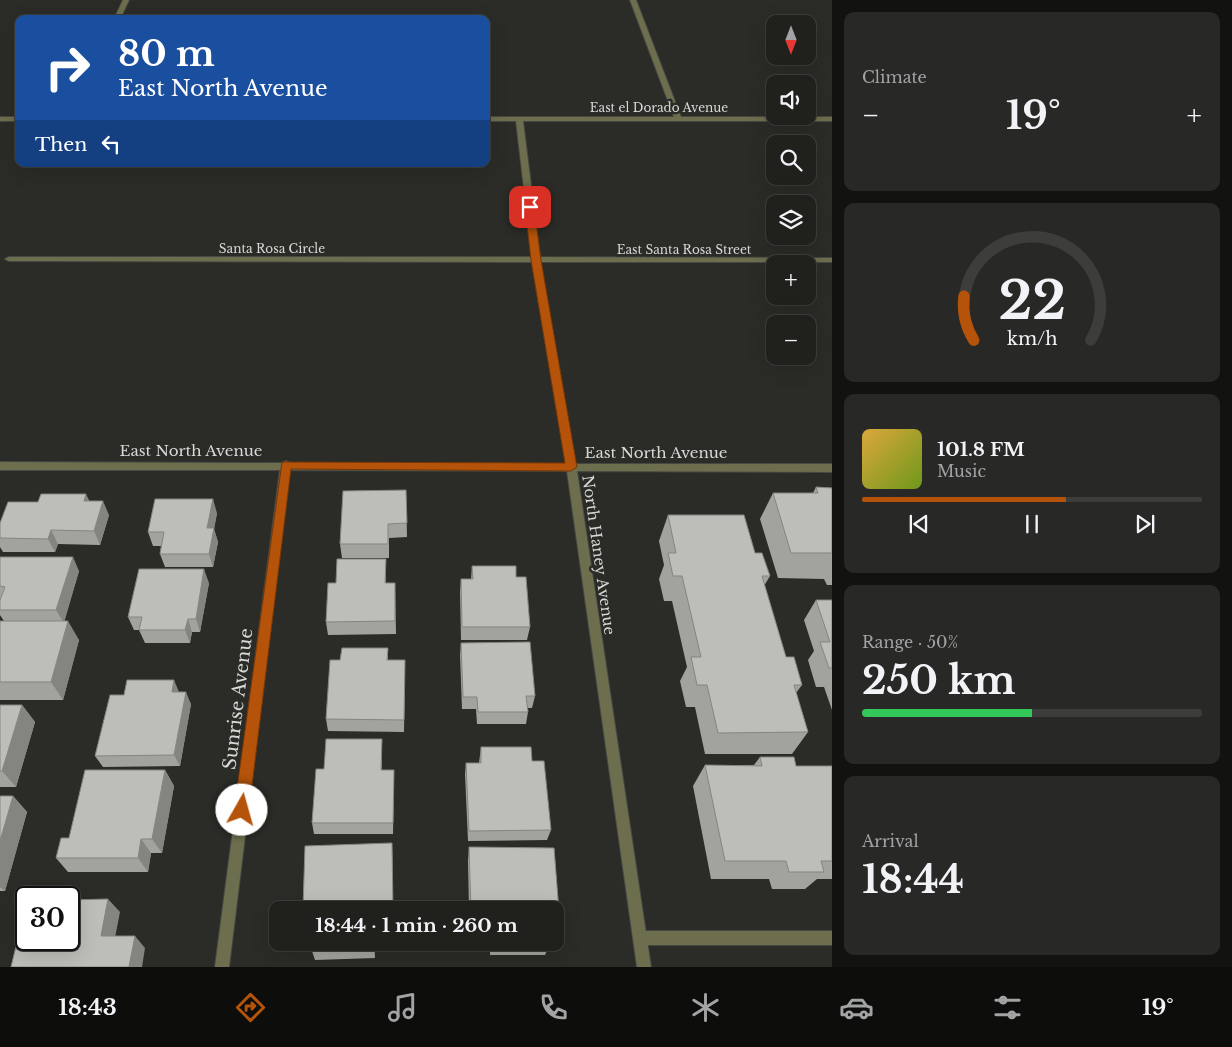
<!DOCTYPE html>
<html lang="en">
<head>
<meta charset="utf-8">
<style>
	:root { --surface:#20201d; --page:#282826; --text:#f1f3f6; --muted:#a2a3a4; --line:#3d3e3b; --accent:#b45309 }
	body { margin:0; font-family:"Libre Baskerville",serif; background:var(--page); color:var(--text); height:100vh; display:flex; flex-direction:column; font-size:19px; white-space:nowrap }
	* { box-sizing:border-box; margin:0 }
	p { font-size:16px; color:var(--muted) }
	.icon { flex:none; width:28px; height:28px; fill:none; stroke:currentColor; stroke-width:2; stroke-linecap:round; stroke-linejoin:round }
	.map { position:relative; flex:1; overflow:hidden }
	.drawer { display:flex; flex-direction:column; gap:12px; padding:12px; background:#121210; width:400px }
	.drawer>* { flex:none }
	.top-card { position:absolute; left:15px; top:15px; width:475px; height:152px; border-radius:10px; box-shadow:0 5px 20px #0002,0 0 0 1px var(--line); background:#1a4fa0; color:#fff; overflow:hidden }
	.needle { width:32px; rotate:180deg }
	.tools { position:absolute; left:766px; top:15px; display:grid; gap:10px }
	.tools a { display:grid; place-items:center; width:50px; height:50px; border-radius:10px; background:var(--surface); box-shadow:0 5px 20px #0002,0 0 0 1px var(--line); font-size:25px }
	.speed { position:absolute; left:15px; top:886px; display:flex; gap:10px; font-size:25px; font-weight:700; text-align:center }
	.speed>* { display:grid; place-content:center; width:65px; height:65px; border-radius:50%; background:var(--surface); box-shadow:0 5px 20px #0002,0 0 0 1px var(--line); line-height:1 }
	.speed .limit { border:2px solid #111; border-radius:8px; background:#fff; color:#111 }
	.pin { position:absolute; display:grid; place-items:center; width:42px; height:42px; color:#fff; margin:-21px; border-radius:10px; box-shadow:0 2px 8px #0006 }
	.me { position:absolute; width:55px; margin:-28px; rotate:7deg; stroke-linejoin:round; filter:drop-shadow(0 0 4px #0008) }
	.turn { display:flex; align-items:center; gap:18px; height:105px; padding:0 20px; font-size:22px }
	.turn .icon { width:65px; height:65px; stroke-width:2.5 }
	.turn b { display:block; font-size:35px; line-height:42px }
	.then { display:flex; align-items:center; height:48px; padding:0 20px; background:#0003; gap:10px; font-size:19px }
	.big { font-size:38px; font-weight:700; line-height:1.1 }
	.drawer .tile { flex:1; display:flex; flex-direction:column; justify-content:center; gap:8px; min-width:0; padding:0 18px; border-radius:10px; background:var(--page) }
	.drawer .dial { align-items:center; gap:0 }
	.dial svg { height:130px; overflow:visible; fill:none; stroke:var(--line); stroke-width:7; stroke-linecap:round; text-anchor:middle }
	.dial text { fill:var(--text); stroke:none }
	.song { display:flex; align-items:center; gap:15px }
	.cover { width:60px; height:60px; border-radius:8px; background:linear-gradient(135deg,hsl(40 70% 55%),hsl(80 70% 35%)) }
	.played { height:5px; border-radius:2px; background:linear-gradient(90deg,var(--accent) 60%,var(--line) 60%) }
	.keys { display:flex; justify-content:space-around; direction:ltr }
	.heat { display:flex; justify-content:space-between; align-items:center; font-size:28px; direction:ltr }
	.charge { height:8px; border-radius:4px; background:linear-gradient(90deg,#34c759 50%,var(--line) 0) }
	.trip { position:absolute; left:269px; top:901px; width:295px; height:50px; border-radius:10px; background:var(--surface); box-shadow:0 5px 20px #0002,0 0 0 1px var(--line); font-weight:700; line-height:50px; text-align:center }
	.tab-bar { display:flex; height:80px; justify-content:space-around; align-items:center; background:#0d0d0c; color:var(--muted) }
	.tab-bar .icon { width:35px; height:35px }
	.tab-bar .active { color:var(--accent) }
	.tab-bar b { font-size:22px; color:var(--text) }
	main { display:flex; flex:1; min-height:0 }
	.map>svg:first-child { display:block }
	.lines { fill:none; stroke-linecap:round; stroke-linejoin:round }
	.service-casing { stroke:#474743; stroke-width:2 }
	.minor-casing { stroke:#474743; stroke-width:2 }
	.service { fill:#6c6e4d; fill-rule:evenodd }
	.minor { fill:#6c6e4d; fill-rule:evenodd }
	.wall { fill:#a3a39e }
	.shaded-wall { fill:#848581 }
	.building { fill:#bdbeb8; stroke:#848581 }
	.route { fill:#b45309; stroke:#753606 }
	.labels { text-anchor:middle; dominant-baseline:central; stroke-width:5; stroke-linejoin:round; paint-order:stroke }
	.far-street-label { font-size:12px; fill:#d8d8d6; stroke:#2b2b27 }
	.street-label { font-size:15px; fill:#d8d8d6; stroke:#2b2b27 }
	.near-street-label { font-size:18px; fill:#d8d8d6; stroke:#2b2b27 }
</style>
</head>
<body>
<main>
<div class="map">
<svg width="832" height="967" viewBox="0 0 832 967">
	<rect width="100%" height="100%" fill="#2b2b27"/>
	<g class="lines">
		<!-- service casing -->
		<g class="service-casing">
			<path id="service" d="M 640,931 L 832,931 L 832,945 L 640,945 L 635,943 L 633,938 L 635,933 Z"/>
		</g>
		<!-- minor casing -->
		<g class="minor-casing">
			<path id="minor" d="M 123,0 L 129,0 L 120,19 L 114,19 Z
				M 630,0 L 636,0 L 681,117 L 832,117 L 832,121 L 523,121 L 540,257 L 832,258 L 832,262 L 540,262 L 575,464 L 832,464 L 832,472 L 577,471 L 651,967 L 637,967 L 567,471 L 290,470 L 229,967 L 215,967 L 280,470 L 0,470 L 0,462 L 282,463 L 286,461 L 290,463 L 566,464 L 532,262 L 9,261 L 5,259 L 9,257 L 532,257 L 516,121 L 486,121 L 486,117 L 674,117 Z
				M 0,117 L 19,117 L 19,121 L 0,121 Z"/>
		</g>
		<!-- service -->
		<use href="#service" class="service"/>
		<!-- minor -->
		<use href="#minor" class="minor"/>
	</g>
	<!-- wall -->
	<path class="wall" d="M 816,487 L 832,488 L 832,585 L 827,585 L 824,579 L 778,578 L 760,519 L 773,493 L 813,493 Z
		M 406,490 L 407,537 L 389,538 L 389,558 L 342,558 L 340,544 Z
		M 89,501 L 109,515 L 100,545 L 58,544 L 55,552 L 3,552 L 0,547 L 0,523 L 38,502 Z
		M 217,513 L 214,529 L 218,542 L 213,567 L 165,567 L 160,554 L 161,546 L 153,546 L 148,532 Z
		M 668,515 L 755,553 L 770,576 L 764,586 L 786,657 L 802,685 L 796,693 L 808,732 L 792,754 L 705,754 L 695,707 L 686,707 L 680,681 L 687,667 L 672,601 L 664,601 L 659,579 L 664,565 L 659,541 Z
		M 0,557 L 79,571 L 64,621 L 79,640 L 63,700 L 0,700 L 0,621 L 4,621 L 0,615 Z
		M 472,566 L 516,577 L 530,627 L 527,640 L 461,640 L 460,592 L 461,579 L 471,579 Z
		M 386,572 L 386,583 L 395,583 L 396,634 L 328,635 L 326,622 L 336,583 Z
		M 209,583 L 200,632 L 192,632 L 190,643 L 145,643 L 139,630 L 134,630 L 128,617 Z
		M 816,600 L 832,600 L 832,710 L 824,687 L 816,687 L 808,660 L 814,651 L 804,620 Z
		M 461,643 L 535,696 L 532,708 L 528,708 L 528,712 L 526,724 L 477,724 L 476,709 L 462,709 L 460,655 Z
		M 388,648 L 388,660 L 405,660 L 404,732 L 328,731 L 326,719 L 340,660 Z
		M 179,692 L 191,704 L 180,766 L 103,767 L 95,756 L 124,695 Z
		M 0,705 L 22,705 L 35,722 L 16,787 L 0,787 Z
		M 481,747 L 532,761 L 551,830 L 547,840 L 468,841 L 465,774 L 466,763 L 479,763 Z
		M 382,751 L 382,770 L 394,770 L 393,834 L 314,834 L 312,823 L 324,769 Z
		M 760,757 L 796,766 L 832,766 L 832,879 L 817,879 L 805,889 L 772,889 L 769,879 L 711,879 L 693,786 L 705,765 L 754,765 Z
		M 165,770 L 174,786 L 162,853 L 151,853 L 148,872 L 68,872 L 56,858 L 69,838 Z
		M 0,796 L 13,796 L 27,812 L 5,891 L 0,891 Z
		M 392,843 L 393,910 L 303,910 L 303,908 Z
		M 469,847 L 554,848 L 560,924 L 555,935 L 555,910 L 469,910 L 468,861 Z
		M 375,942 L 375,958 L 315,960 L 311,948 Z
		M 490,942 L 550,942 L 550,944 L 545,955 L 490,955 Z"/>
	<!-- shaded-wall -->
	<path class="shaded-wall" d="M 86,494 L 93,508 L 84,501 Z
		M 213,499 L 217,513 L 214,529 L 218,542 L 213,567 L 209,554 L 207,528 Z
		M 103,501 L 109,515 L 100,545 L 94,531 Z
		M 51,530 L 58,544 L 55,552 L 48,539 Z
		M 73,557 L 79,571 L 64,623 L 56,610 Z
		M 386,559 L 386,596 L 385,583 Z
		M 204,569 L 209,583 L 200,632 L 196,619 Z
		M 188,619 L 192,632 L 190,643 L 185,630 Z
		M 68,621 L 79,640 L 63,700 L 51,682 Z
		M 174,680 L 179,692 L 172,692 Z
		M 186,692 L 191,704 L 180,766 L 174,755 Z
		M 22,705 L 35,722 L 16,787 L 2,771 Z
		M 382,739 L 382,781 L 381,770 Z
		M 165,770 L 174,786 L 162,853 L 152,839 Z
		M 13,796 L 27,812 L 5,891 L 0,887 L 0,841 Z
		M 141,839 L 151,853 L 148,872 L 138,858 Z
		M 108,899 L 120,912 L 113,948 L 101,936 Z
		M 135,936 L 145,948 L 142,967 L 129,967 Z
		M 373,942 L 375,942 L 375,958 L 373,946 Z"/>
	<!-- building -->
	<path class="building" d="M 816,487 L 832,488 L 832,553 L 791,553 L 773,493 L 818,493 Z
		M 406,490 L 407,523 L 388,524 L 388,544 L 340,544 L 343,491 Z
		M 41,494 L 86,494 L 84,501 L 103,501 L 94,531 L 51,530 L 48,539 L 0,538 L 0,523 L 8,502 L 38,502 Z
		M 155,499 L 213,499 L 207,528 L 214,528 L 209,554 L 160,554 L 164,532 L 148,532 Z
		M 668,515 L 744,515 L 755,553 L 762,553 L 770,576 L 762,576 L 786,657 L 794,657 L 802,685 L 794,685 L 808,732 L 718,733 L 707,685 L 697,685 L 691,657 L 701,657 L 682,576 L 673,576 L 668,553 L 676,553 Z
		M 0,557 L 73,557 L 56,610 L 0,610 L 0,600 L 5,587 L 0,586 Z
		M 337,559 L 386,559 L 385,583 L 395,583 L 395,621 L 326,622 L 328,583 L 336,583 Z
		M 472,566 L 516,566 L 516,577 L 526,577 L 530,627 L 462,627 L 461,579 L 473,579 Z
		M 139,569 L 204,569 L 196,619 L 188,619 L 185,630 L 139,630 L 142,617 L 128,617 Z
		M 816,600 L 832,600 L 832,668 L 829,668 L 820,642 L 830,642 Z
		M 0,621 L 68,621 L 51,682 L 0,682 Z
		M 530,642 L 535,696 L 526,696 L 528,712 L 478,712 L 477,697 L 463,697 L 461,643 Z
		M 342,648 L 388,648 L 387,660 L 405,660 L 404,720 L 326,719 L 330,660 L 340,660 Z
		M 127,680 L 174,680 L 172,692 L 186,692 L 174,755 L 95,756 L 110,695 L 124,695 Z
		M 0,705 L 22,705 L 2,771 L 0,771 Z
		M 326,739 L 382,739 L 381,770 L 394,770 L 393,823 L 312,823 L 316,769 L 324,769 Z
		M 481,747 L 531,747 L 532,761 L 544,761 L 551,830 L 469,831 L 466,763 L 481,763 Z
		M 760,757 L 794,757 L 796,766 L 832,766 L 832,861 L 821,861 L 824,872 L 789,872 L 786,861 L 725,861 L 705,765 L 762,766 Z
		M 85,770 L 165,770 L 152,839 L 141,839 L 138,858 L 56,858 L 61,838 L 69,838 Z
		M 0,796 L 13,796 L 0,841 Z
		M 392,843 L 393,910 L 313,910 L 313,907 L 303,908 L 305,846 Z
		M 469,847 L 554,848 L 560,924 L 555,924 L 555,910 L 471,910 Z
		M 108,899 L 101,936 L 135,936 L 129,967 L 11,967 L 26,905 L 26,940 L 69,940 L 69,900 Z
		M 311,942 L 373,942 L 373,946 L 311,948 Z
		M 493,942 L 550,942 L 550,944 L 493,943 Z"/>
	<!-- route -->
	<path class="route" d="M 530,205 L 534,207 L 541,260 L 577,467 L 571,471 L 291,469 L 249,810 L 247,815 L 242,818 L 236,815 L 234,810 L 282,462 L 565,463 L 531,260 L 525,207 Z"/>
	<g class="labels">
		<!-- far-street labels -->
		<g class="far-street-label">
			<text x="659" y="107">East el Dorado Avenue</text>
			<text x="272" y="248">Santa Rosa Circle</text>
			<text x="684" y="249">East Santa Rosa Street</text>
		</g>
		<!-- street labels -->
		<g class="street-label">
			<text x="191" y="450">East North Avenue</text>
			<text x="656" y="452">East North Avenue</text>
			<text transform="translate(599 555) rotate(82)">North Haney Avenue</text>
		</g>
		<!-- near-street labels -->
		<g class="near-street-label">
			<text transform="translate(238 699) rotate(-83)">Sunrise Avenue</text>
		</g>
	</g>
</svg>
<div class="tools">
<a><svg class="needle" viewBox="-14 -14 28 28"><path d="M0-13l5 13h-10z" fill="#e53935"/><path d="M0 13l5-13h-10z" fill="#a2a3a4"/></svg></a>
<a><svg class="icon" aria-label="sound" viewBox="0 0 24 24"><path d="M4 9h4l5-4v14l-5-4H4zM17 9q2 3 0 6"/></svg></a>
<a><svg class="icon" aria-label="search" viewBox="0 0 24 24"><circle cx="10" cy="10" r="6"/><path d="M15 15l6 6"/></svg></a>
<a><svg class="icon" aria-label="layers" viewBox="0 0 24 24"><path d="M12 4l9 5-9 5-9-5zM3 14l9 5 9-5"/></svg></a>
<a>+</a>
<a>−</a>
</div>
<div class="speed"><div class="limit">30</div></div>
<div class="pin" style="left:530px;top:207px;background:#d93025"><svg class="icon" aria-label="arrive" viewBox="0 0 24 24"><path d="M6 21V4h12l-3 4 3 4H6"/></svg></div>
<svg class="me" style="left:242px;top:810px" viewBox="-20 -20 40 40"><circle r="19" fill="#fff"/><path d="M0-13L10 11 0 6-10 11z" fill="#b45309"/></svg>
<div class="trip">18:44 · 1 min · 260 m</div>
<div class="top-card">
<div class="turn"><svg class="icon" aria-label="right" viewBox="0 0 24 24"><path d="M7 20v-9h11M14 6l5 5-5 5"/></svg><div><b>80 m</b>East North Avenue</div></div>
<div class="then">Then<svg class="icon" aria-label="left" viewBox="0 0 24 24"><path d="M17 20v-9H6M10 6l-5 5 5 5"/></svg></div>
</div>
</div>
<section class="drawer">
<div class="tile"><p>Climate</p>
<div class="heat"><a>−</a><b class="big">19°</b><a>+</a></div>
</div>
<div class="tile dial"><svg viewBox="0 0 100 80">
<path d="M14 69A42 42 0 1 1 86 69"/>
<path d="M14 69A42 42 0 0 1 8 42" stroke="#b45309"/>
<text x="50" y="56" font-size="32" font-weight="700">22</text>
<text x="50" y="72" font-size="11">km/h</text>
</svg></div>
<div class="tile">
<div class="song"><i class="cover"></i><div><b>101.8 FM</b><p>Music</p></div></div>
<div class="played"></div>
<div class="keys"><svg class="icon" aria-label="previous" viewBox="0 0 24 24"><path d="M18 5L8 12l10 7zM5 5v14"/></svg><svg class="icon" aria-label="pause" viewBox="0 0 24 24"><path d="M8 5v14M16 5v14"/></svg><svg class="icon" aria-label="next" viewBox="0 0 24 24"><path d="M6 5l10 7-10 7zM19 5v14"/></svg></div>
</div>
<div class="tile"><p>Range · 50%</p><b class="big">250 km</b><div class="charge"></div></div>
<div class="tile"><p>Arrival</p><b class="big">18:44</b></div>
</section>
</main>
<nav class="tab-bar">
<b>18:43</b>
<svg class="icon active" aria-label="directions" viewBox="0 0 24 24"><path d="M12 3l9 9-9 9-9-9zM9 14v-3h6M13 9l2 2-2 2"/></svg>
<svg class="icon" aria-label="music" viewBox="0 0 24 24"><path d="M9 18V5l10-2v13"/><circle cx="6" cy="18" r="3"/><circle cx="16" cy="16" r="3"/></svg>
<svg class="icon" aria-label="phone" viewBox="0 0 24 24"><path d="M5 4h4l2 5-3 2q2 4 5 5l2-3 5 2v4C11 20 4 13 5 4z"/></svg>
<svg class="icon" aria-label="climate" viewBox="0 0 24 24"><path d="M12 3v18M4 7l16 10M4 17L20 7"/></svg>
<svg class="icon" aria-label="car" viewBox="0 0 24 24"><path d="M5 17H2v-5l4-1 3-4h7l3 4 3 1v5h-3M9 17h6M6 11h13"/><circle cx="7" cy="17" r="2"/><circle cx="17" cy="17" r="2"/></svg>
<svg class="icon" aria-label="filters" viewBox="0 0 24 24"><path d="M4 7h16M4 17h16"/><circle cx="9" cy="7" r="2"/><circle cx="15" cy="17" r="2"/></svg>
<b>19°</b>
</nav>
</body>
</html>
